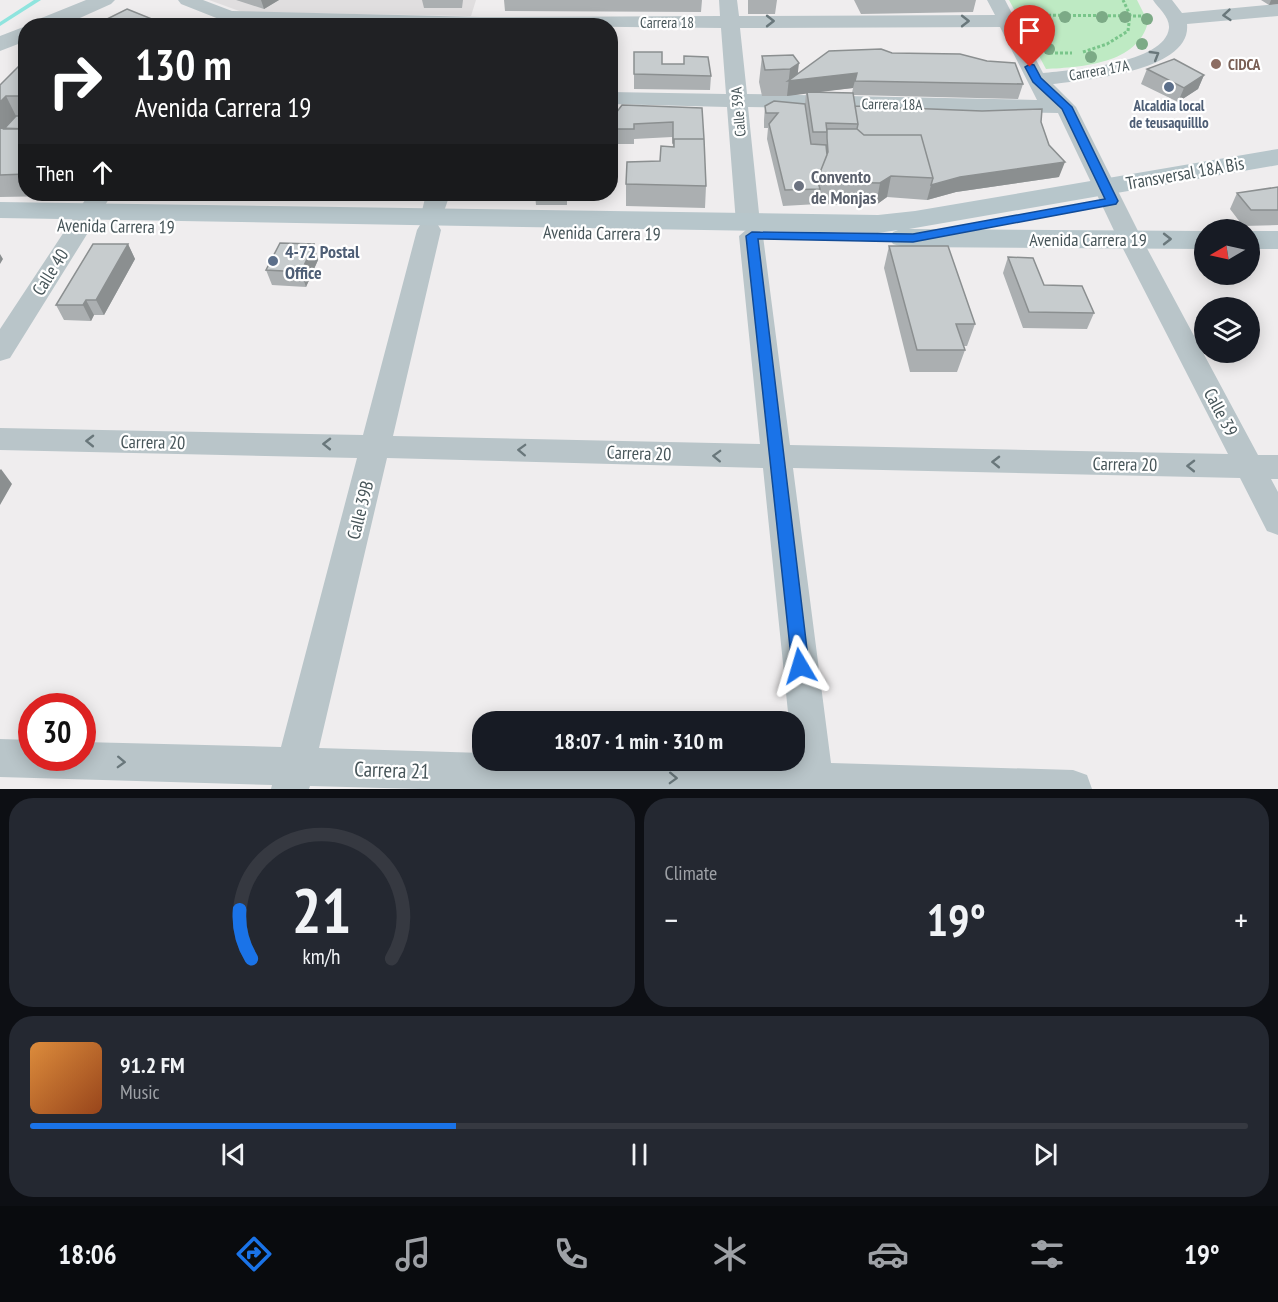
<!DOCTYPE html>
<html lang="en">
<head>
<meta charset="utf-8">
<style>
	:root { --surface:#171b24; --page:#242831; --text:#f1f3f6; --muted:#9ea1a6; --line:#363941; --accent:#1a73e8 }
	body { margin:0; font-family:"PT Sans Narrow",sans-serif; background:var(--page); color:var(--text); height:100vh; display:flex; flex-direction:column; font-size:22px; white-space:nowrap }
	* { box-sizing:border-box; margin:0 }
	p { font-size:20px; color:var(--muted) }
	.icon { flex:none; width:33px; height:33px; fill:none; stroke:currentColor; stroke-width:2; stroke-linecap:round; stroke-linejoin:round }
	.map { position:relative; height:789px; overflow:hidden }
	.panel { display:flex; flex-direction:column; gap:9px; padding:9px; background:#0d0f14; flex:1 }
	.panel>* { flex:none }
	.top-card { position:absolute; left:18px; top:18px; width:600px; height:183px; border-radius:24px; box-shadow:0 3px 15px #0003; background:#202124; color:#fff; overflow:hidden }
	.needle { width:39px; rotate:261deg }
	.fabs { position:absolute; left:1194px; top:219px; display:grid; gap:12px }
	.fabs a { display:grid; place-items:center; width:66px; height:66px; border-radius:50%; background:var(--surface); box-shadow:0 3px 15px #0003; font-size:30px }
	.speed { position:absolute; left:18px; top:693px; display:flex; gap:12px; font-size:30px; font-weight:700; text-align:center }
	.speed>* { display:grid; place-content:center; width:78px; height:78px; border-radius:50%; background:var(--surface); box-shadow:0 3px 15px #0003; line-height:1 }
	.speed .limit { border:9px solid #d22; background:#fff; color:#111 }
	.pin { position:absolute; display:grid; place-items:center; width:51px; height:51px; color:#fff; margin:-62px -26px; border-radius:50% 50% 50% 0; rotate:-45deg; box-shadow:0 0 6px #0007 }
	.pin .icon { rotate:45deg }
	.me { position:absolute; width:66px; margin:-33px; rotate:353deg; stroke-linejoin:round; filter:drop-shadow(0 0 4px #0008) }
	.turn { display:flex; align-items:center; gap:21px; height:126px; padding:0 18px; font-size:27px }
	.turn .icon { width:78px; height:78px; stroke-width:2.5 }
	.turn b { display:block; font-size:42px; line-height:51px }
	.then { display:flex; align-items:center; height:57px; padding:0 18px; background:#0003; gap:12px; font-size:22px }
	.big { font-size:45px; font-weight:700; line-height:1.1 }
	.panel .tile { flex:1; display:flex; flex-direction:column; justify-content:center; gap:9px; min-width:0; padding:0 21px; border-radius:24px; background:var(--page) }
	.panel .dial { align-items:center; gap:0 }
	.dial svg { height:156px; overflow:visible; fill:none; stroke:var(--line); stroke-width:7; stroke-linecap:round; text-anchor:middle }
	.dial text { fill:var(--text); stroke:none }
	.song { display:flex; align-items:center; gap:18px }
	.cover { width:72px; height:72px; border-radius:9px; background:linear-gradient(135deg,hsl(30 70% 55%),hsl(20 70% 35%)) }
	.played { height:6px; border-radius:3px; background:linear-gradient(90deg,var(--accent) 35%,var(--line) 35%) }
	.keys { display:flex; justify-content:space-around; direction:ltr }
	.heat { display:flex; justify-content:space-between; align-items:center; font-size:33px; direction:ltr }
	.panel .tiles { flex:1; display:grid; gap:9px; grid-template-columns:1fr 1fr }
	.tile:last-child { grid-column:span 2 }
	.trip { position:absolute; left:472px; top:711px; width:333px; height:60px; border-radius:24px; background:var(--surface); box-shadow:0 3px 15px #0003; font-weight:700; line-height:60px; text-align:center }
	.dock { display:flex; height:96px; justify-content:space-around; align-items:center; background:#090b0e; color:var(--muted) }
	.dock .icon { width:42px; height:42px }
	.dock .on { color:var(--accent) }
	.dock b { font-size:27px; color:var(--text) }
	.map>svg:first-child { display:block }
	.education { fill:#e0dedf }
	.green { fill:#beeac3 }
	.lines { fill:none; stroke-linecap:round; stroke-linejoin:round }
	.stream { fill:#8fe4de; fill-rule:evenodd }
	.path { stroke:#79c58a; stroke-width:3; stroke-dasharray:3 2; stroke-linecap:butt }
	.minor { fill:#b9c5c9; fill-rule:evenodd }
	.tertiary { fill:#b9c5c9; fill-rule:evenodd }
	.secondary { fill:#b7c6cb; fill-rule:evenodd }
	.tree { fill:#7caa86 }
	.wall { fill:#abafb1; fill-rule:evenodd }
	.shaded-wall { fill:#8b8f90 }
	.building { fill:#c7ccce; stroke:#8b8f90; stroke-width:1.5 }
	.oneway { stroke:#69777b }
	.route { fill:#1a73e8; stroke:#114b97; stroke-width:1.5 }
	.education-dot { fill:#8d6e63; stroke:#fff; stroke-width:2 }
	.service-dot { fill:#5c6f8a; stroke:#fff; stroke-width:2 }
	.worship-dot { fill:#6b7280; stroke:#fff; stroke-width:2 }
	.labels { text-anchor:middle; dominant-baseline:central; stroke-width:4.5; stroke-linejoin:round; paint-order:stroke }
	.far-street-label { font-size:15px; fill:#475559; stroke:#fff }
	.far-education-label { font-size:15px; font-weight:bold; fill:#785e54; stroke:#fff; text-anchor:start }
	.far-service-label { font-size:15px; font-weight:bold; fill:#4e5e75; stroke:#fff }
	.street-label { font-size:18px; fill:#475559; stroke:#fff }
	.worship-label { font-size:18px; font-weight:bold; fill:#5b616d; stroke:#fff; text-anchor:start }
	.service-label { font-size:18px; font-weight:bold; fill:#4e5e75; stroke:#fff; text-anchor:start }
	.near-street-label { font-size:21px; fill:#475559; stroke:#fff }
</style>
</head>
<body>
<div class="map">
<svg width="1278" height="789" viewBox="0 0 1278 789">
	<rect width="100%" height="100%" fill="#efedee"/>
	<!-- education -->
	<path class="education" d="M 209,0 L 476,0 L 471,16 L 242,12 Z"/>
	<!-- green -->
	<path class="green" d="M 1009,0 L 1137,0 L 1148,22 C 1138,64 1082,67 1046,69 Z"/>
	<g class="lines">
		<!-- stream -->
		<path class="stream" d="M 34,0 L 41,0 L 0,26 L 0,22 Z"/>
		<!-- path -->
		<path class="path" d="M 1028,15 L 1147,16
			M 1083,52 L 1107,44 L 1128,31 L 1130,15 L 1123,0
			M 1050,53 L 1072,53"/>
		<!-- minor -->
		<path class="minor" d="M 178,0 L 203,0 L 232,11 L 480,17 L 720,16 L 719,0 L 737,0 L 739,16 L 995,15 L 987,0 L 1005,0 L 1043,73 C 1071,70 1165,64 1169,28 C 1170,17 1158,8 1153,0 L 1172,0 L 1182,13 L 1278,4 L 1278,16 L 1187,24 C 1192,71 1085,80 1053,84 L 1076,107 L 1142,239 L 1258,455 L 1278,455 L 1278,479 L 1271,479 L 1278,492 L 1278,535 L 1267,531 L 1240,478 L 793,468 L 831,763 L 1073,770 L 1087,775 L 1092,789 L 420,789 L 310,786 L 309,789 L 271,789 L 272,785 L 0,777 L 0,739 L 32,740 L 32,758 L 82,758 L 82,742 L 281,747 L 357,458 L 0,450 L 0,428 L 363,435 L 417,230 L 420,225 L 429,222 L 438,225 L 441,230 L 393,436 L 760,444 L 739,236 L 746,230 L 740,228 L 736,223 L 727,107 L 610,104 L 610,92 L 726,94 L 721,28 L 229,23 L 181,4 ZM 1000,27 L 1037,100 L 747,94 L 740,28 ZM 748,107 L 1058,113 L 1118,239 L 1228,454 L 790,445 L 763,236 L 760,231 L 753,229 L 760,223 ZM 387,458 L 763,468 L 789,722 L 795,722 L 795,760 L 483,760 L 483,753 L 319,748 Z
			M 89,194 L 112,194 L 10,358 L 0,361 L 0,329 Z
			M 426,194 L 450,194 L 441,220 L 433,222 L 425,220 L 421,215 Z"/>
		<!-- tertiary -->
		<path class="tertiary" d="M 86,0 L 115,0 L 111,4 L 62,26 L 31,26 L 34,21 Z
			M 26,26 L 26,41 L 0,51 L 0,36 Z"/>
		<!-- secondary -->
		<path class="secondary" d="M 1278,149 L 1278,165 L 909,229 L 1204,231 L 1204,249 L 903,247 L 893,244 L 889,238 L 893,232 L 898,230 L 878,233 L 0,218 L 0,202 L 878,215 L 915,211 Z
			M 1250,231 L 1278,231 L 1278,249 L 1250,249 Z"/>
	</g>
	<!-- trees -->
	<g class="tree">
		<circle cx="1065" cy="17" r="6"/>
		<circle cx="1102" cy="17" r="6"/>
		<circle cx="1125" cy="17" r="6"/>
		<circle cx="1034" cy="19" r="6"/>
		<circle cx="1147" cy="19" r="6"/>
		<circle cx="1142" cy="44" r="6"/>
		<circle cx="1049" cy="49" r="6"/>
		<circle cx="1091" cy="57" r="6"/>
	</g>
	<!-- wall -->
	<path class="wall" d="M 236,0 L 279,0 L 264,9 Z
		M 422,0 L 463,0 L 462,8 L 424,8 Z
		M 504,0 L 702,0 L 701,12 L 505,11 Z
		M 748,0 L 777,0 L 775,14 L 748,14 Z
		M 854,0 L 976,0 L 973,12 L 861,14 Z
		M 1261,0 L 1278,0 L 1269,5 Z
		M 892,53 L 1023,84 L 1018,99 L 854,95 L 855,106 L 1041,122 L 1059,177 L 956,192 L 927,200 L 887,197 L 876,205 L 818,204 L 783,206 L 767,139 L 768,128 L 764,128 L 764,120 L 765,106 L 805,104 L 806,93 L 787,96 L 762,96 L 759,82 L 762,56 L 793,55 L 798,74 ZM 853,88 L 852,93 L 816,92 Z
		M 662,64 L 711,76 L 710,90 L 634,89 L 634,74 Z
		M 26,66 L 26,194 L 59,194 L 57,196 L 0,197 L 0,85 Z
		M 1147,69 L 1204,75 L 1198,89 L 1178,102 L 1141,84 Z
		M 702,108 L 706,186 L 705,208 L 626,206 L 626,184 L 660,161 L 673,146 L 672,137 L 634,139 L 634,144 L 616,144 L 615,129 Z
		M 1278,187 L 1278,225 L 1243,226 L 1230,209 L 1237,193 Z
		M 143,194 L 217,194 L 214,197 L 143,195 Z
		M 535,194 L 567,194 L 567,205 L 536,205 Z
		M 128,244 L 135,259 L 104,315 L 94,315 L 91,321 L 64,320 L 56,305 Z
		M 889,246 L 975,324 L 967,346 L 963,346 L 965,350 L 957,372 L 910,372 L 884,268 Z
		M 1008,257 L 1044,285 L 1094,313 L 1087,329 L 1023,328 L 1003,273 Z
		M 318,260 L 306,287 L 272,285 L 266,270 Z"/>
	<!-- shaded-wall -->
	<path class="shaded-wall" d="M 261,0 L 279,0 L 264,9 Z
		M 1271,0 L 1278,0 L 1278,4 L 1269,5 Z
		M 152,19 L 154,26 L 147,26 Z
		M 799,63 L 797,80 L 857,73 L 853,88 L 787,96 L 790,69 Z
		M 1204,75 L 1198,89 L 1178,102 L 1184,88 Z
		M 6,96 L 18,120 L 0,135 L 0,102 Z
		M 1065,162 L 1059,177 L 956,192 L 927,200 L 931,185 L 960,177 Z
		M 891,176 L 887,197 L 876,205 L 880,183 Z
		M 128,244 L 135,259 L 104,315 L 96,300 Z
		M 314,244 L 318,260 L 306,287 L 301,272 Z
		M 0,254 L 3,259 L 0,264 Z
		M 86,300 L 94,315 L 91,321 L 83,305 Z
		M 1,469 L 12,484 L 0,505 L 0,470 Z"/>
	<!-- building -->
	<path class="building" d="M 127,9 L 152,19 L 147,26 L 93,26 Z
		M 531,20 L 566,21 L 565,26 L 497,26 L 498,24 L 519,25 Z
		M 881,49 L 892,53 L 960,54 L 987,61 L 1015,63 L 1023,84 L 855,81 L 857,73 L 788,81 L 829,51 Z
		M 634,52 L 662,52 L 662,64 L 684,64 L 684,56 L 708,57 L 711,76 L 634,74 Z
		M 793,55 L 799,63 L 790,69 L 765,70 L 762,56 Z
		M 1174,59 L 1204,75 L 1184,88 L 1147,69 Z
		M 19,66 L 26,66 L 26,96 L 6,96 L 0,102 L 0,85 Z
		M 807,92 L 853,93 L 858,124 L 826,123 L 827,132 L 813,132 Z
		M 774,101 L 805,104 L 811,144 L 826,145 L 827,155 L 819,175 L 818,182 L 820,189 L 785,190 L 769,124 L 778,113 L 766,113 L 765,106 Z
		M 622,105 L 702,108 L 704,139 L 674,139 L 674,143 L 673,143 L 673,122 L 634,124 L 634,129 L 615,129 L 616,113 Z
		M 855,106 L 982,111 L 1042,109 L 1041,122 L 1049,145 L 1065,162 L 960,177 L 931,185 L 933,178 L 921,135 L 864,135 L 857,129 L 858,124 Z
		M 16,116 L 26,116 L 26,129 L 4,129 Z
		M 0,128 L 26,129 L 26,174 L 0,175 Z
		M 827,129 L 857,129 L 864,135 L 921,135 L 933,178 L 891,176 L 880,183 L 821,182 L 819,175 L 828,152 L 827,138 Z
		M 674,139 L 704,139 L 706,186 L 626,184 L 627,162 L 660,161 L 661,146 L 674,147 Z
		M 1278,187 L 1278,210 L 1251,210 L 1237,193 Z
		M 280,243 L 314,244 L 301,272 L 266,270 Z
		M 93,244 L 128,244 L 96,300 L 86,300 L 83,305 L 56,305 Z
		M 889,246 L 948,246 L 975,324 L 956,324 L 965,350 L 917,350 Z
		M 1008,257 L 1033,258 L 1044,285 L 1082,286 L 1094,313 L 1029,312 Z"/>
	<!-- one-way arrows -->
	<defs><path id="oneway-chevron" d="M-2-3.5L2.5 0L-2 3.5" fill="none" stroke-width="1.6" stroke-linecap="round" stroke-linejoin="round" transform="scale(1.5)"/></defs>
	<g class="oneway">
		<use href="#oneway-chevron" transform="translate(1227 15) rotate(175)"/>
		<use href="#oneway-chevron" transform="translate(770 21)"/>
		<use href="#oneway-chevron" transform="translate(965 21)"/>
		<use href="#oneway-chevron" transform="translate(1155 55) rotate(-31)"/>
		<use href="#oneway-chevron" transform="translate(1167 239)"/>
		<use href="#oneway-chevron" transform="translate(90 441) rotate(-179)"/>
		<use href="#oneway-chevron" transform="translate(327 444) rotate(-179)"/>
		<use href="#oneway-chevron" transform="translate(522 450) rotate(-178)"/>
		<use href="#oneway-chevron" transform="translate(717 456) rotate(-178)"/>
		<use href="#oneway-chevron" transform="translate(996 462) rotate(-179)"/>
		<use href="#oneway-chevron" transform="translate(1191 466) rotate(-179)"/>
		<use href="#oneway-chevron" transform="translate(121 762) rotate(2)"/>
		<use href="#oneway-chevron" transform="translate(673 778) rotate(2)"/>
	</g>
	<!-- route -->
	<path class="route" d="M 1030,64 L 1034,65 L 1041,78 L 1072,107 L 1118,201 L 1116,204 L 913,242 L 758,239 L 809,666 L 806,672 L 800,674 L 794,672 L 792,666 L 746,236 L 752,232 L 913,234 L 1105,199 L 1062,109 L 1033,82 L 1025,67 Z"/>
	<!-- markers -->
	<circle class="education-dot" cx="1216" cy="64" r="6"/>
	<g class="service-dot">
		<circle cx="1169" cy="87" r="6"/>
		<circle cx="273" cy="261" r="6"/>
	</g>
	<circle class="worship-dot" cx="799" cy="186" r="6"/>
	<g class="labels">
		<!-- far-street labels -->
		<g class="far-street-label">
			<text x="667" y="22">Carrera 18</text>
			<text transform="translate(1099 70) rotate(-10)">Carrera 17A</text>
			<text transform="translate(892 104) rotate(1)">Carrera 18A</text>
			<text transform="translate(738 112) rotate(-95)">Calle 39A</text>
		</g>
		<!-- far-education labels -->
		<g class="far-education-label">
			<text x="1228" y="64">CIDCA</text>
		</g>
		<!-- far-service labels -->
		<g class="far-service-label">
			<text x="1169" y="105">Alcaldia local<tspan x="1169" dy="17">de teusaquilllo</tspan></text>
		</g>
		<!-- street labels -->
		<g class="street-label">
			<text transform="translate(1185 173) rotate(-10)">Transversal 18A Bis</text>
			<text transform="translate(116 226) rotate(1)">Avenida Carrera 19</text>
			<text transform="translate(602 233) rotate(1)">Avenida Carrera 19</text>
			<text x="1088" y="239">Avenida Carrera 19</text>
			<text transform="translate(50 272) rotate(-58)">Calle 40</text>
			<text transform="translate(1221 412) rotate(62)">Calle 39</text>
			<text transform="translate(153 442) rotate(1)">Carrera 20</text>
			<text transform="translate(639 453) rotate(2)">Carrera 20</text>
			<text transform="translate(1125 464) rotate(1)">Carrera 20</text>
			<text transform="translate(360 510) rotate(-76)">Calle 39B</text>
		</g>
		<!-- worship labels -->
		<g class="worship-label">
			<text x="811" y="176">Convento<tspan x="811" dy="21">de Monjas</tspan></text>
		</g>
		<!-- service labels -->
		<g class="service-label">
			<text x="285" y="251">4-72 Postal<tspan x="285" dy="21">Office</tspan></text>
		</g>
		<!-- near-street labels -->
		<g class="near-street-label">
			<text transform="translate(392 770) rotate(2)">Carrera 21</text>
		</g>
	</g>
</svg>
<div class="fabs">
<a><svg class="needle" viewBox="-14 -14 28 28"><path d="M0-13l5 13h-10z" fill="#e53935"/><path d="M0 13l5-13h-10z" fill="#9ea1a6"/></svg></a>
<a><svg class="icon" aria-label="layers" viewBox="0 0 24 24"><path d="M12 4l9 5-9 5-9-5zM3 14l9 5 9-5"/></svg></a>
</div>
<div class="speed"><div class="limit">30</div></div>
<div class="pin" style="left:1030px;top:67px;background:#d93025"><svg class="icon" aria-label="arrive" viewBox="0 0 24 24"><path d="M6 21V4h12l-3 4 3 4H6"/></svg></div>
<svg class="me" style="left:800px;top:666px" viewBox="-20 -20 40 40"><path d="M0-17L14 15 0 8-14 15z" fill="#1a73e8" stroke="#fff" stroke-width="4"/></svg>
<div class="trip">18:07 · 1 min · 310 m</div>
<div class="top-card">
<div class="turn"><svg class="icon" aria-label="right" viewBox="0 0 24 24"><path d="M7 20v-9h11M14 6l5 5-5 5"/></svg><div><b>130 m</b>Avenida Carrera 19</div></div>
<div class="then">Then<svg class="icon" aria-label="ahead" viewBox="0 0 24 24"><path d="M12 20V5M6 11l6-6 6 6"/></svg></div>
</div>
</div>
<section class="panel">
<div class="tiles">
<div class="tile dial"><svg viewBox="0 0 100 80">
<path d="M14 69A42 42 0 1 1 86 69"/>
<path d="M14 69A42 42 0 0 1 8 44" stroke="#1a73e8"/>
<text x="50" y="56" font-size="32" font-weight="700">21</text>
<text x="50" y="72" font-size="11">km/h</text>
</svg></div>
<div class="tile"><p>Climate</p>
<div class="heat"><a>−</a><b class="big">19°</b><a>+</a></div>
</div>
<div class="tile">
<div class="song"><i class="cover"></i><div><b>91.2 FM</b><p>Music</p></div></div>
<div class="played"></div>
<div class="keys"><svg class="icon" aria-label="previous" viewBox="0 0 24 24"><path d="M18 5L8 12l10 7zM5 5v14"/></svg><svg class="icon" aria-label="pause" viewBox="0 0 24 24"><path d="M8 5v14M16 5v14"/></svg><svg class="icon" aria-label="next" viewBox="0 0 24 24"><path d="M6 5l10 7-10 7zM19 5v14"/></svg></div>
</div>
</div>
</section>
<nav class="dock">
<b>18:06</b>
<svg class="icon on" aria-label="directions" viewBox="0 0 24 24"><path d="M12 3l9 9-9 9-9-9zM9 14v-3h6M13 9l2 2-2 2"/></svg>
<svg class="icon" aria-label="music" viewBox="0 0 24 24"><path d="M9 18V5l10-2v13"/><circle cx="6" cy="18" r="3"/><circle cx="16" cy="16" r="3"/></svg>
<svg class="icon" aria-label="phone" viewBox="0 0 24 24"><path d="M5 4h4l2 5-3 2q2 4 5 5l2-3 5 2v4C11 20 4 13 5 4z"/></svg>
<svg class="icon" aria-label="climate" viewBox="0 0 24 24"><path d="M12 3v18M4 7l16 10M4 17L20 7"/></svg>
<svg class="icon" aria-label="car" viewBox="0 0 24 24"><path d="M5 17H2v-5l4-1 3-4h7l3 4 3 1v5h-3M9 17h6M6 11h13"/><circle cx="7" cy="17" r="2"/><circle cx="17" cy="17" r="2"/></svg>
<svg class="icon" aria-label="filters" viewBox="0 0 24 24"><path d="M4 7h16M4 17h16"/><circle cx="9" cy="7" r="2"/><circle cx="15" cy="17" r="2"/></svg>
<b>19°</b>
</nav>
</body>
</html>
